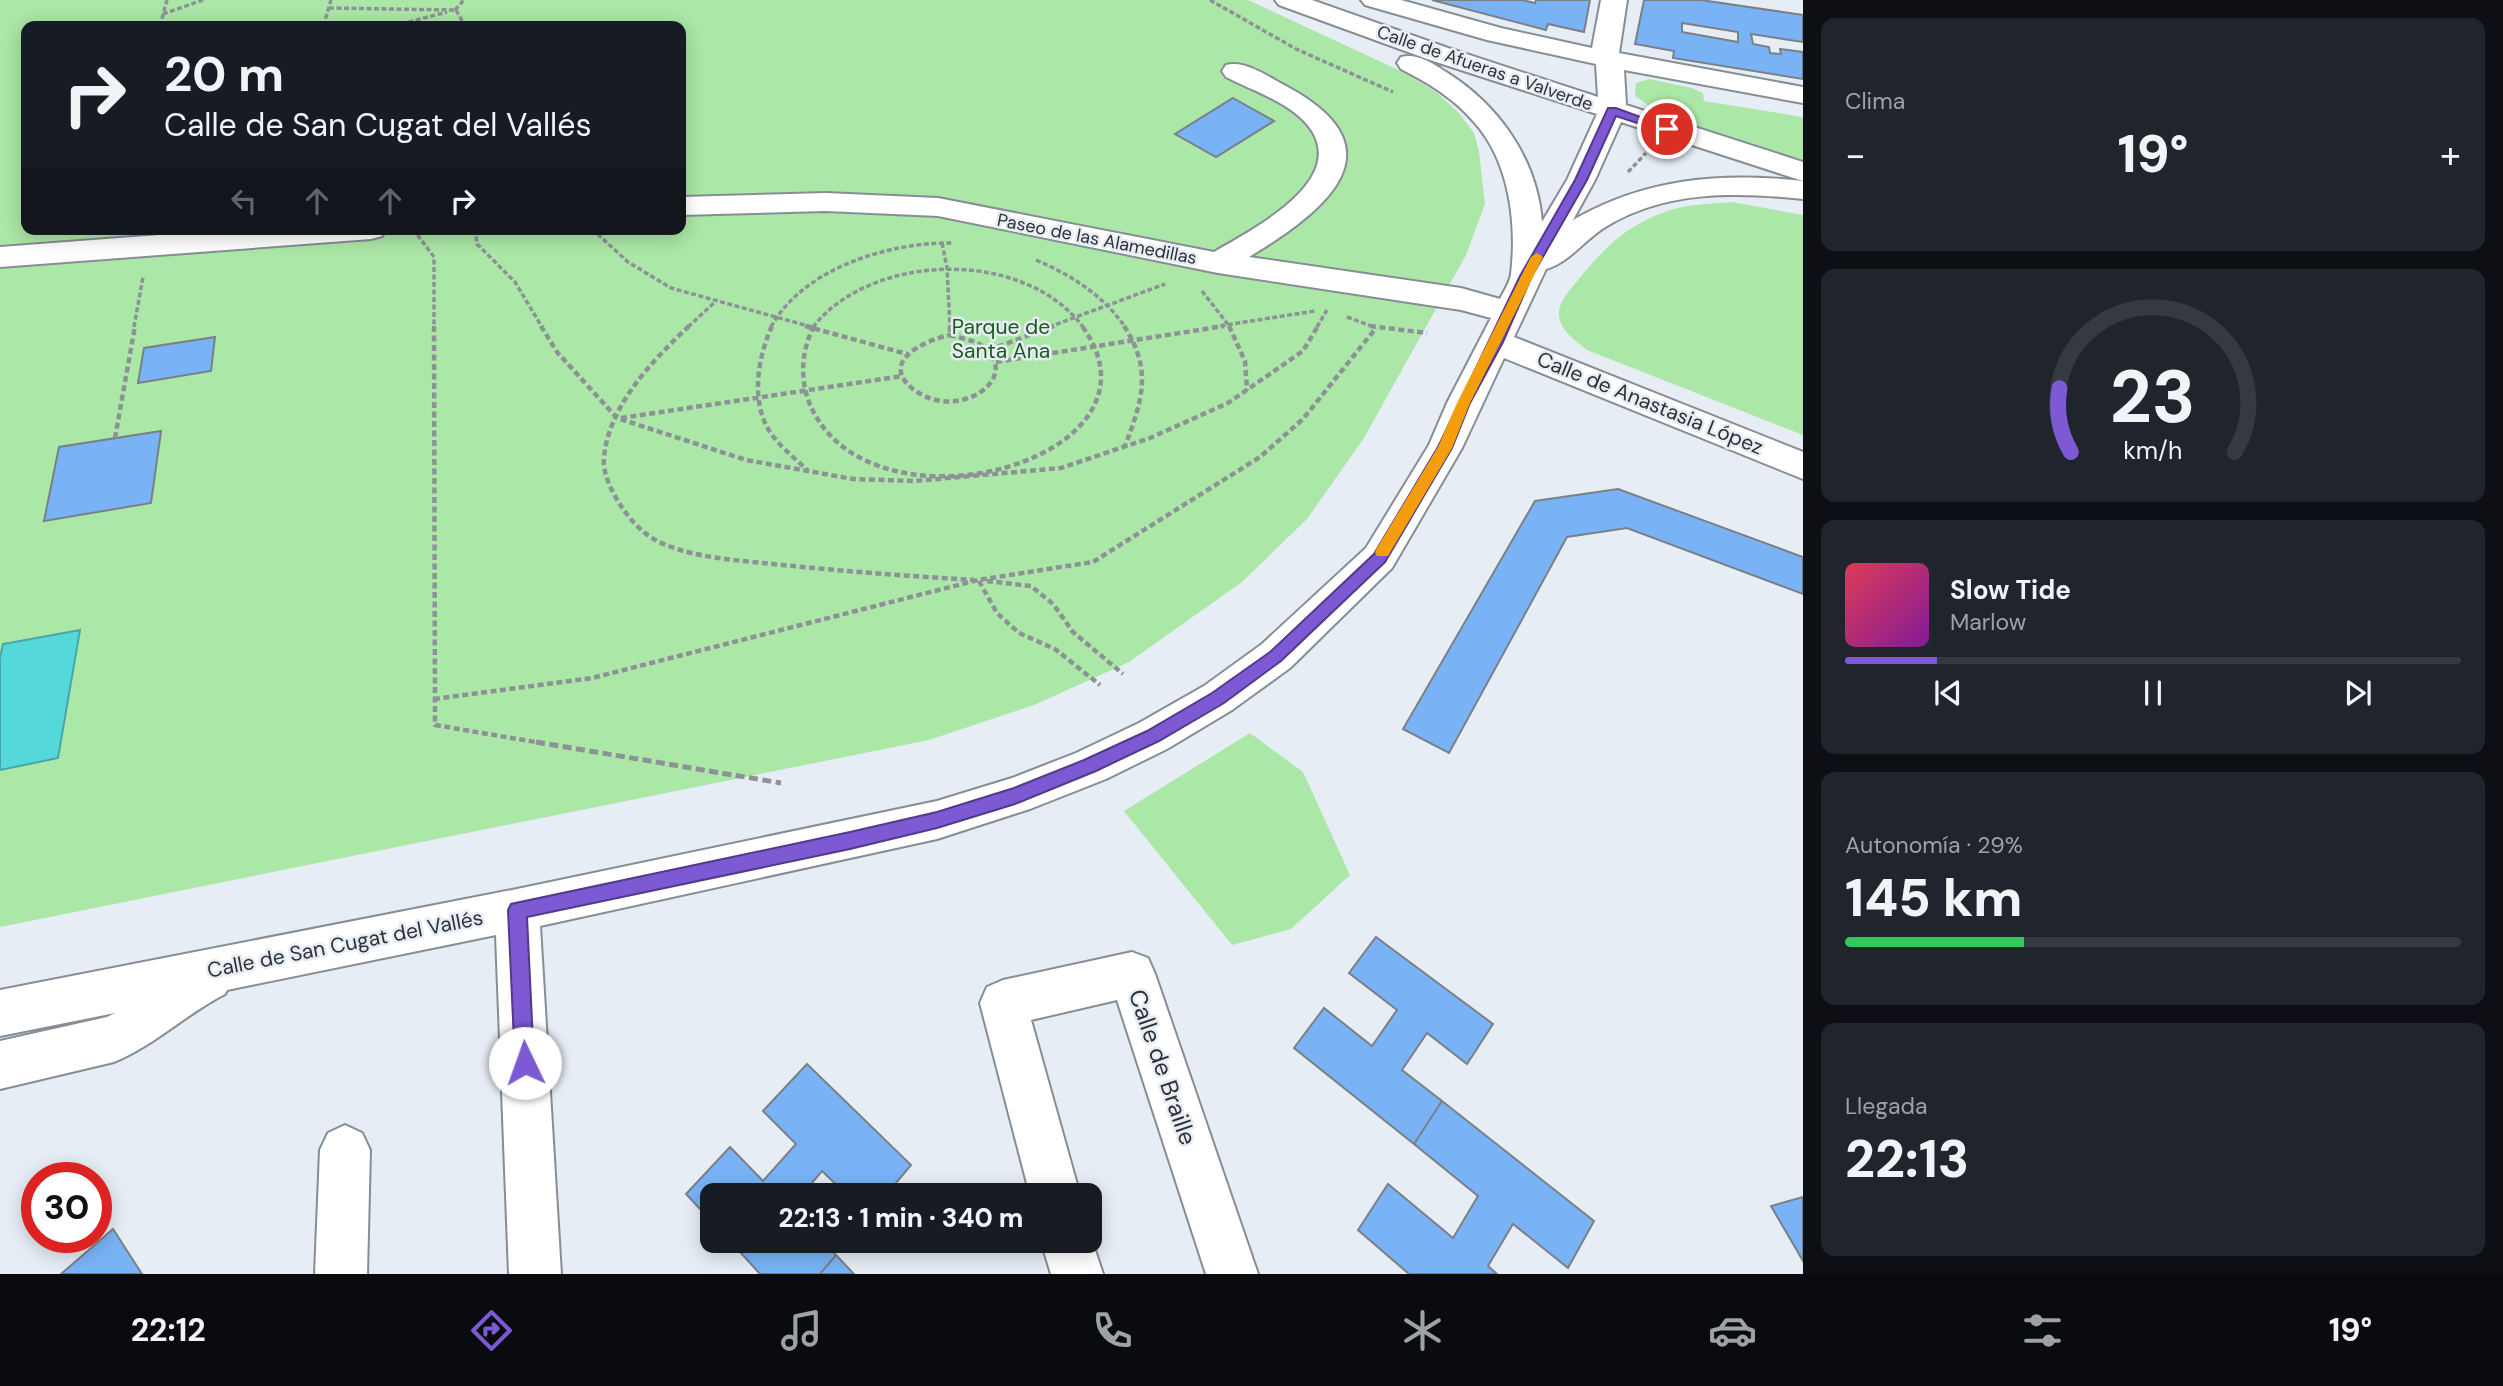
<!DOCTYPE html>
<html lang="es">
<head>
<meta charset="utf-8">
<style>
	:root { --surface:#171b24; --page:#20242c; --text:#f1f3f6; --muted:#9ea1a6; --line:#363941; --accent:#7d5ad4 }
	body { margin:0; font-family:"DM Sans",sans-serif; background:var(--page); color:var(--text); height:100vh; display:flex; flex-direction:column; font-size:26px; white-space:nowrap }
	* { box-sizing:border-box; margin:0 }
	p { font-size:23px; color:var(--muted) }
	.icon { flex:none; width:38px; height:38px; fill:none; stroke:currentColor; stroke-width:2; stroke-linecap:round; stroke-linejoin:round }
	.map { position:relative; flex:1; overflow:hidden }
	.panel { display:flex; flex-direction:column; gap:18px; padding:18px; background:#0d0f14; width:700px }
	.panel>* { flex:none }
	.banner { position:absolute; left:21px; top:21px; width:665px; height:214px; border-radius:14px; box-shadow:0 4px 18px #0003; background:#171b24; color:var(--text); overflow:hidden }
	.speed { position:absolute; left:21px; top:1162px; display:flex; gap:14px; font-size:35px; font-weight:700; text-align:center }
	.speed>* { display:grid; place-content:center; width:91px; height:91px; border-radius:50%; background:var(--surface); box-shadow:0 4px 18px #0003; line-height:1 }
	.speed .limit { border:10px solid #d22; background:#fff; color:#111 }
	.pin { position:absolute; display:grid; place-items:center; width:60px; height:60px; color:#fff; margin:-30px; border:4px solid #fff; border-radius:50%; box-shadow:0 2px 7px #0007 }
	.me { position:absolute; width:77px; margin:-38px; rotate:357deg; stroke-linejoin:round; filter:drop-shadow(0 0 5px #0008) }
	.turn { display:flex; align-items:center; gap:24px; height:147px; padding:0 28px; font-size:32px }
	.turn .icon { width:91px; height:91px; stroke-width:2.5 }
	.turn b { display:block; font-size:49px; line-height:60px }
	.lanes { display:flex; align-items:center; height:66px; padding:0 28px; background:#0003; justify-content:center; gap:35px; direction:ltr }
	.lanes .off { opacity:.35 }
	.big { font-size:52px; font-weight:800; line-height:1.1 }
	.panel .tile { flex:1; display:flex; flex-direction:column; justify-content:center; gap:10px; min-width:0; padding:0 24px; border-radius:14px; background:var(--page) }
	.panel .dial { align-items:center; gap:0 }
	.dial svg { height:182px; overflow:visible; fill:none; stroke:var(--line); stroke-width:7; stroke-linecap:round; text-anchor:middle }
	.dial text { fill:var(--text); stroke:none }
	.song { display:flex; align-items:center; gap:21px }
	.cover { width:84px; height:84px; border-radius:10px; background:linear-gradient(135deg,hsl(350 70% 55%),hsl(290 70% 35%)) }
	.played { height:7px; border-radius:4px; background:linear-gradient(90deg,var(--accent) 15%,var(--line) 15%) }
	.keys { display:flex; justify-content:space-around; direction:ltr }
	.heat { display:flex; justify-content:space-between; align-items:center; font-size:38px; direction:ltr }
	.charge { height:10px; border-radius:5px; background:linear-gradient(90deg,#34c759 29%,var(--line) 0) }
	.trip { position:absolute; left:700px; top:1183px; width:402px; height:70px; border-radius:14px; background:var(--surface); box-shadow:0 4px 18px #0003; font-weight:800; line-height:70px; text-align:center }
	.tab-bar { display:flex; height:112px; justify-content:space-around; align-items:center; background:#090b0e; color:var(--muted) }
	.tab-bar .icon { width:49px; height:49px }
	.tab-bar .current { color:var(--accent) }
	.tab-bar b { font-size:32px; color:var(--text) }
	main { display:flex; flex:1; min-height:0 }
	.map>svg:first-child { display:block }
	.green { fill:#abe7a6; fill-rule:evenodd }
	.water { fill:#54d8d9; stroke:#49a6a8; stroke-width:2 }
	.building { fill:#79b3f6; stroke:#7a8086; stroke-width:2; fill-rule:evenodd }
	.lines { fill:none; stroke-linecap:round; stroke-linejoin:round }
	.minor-casing { stroke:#878d94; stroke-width:4 }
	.path-far2 { stroke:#8d9297; stroke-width:3.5; stroke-dasharray:5 2.5; stroke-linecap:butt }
	.path-far1 { stroke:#8d9297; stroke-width:4.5; stroke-dasharray:6 3.5; stroke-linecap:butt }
	.path { stroke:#8d9297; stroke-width:5; stroke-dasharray:9 4.5; stroke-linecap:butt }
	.minor { fill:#fff; fill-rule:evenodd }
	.route { fill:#7d5ad4; stroke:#513a8a; stroke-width:2 }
	.slow { fill:#f59e0b }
	.labels { text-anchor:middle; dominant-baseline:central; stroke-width:5; stroke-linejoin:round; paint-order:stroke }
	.far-street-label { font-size:18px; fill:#2f3234; stroke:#e6edf5 }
	.park-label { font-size:21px; fill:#1b5a1a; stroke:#e6edf5 }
	.street-label { font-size:21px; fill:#2f3234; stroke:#e6edf5 }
	.near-street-label { font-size:24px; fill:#2f3234; stroke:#e6edf5 }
</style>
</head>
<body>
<main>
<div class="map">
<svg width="1803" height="1274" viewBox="0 0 1803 1274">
	<rect width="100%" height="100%" fill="#e6edf5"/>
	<!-- green -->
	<path class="green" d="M 0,0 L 1248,0 L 1407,74 L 1437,93 L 1458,112 L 1474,133 L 1479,152 L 1485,204 L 1466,255 L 1364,438 L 1307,519 L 1242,582 L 1129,662 L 1034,705 L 929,740 L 0,927 ZM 26,26 L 681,26 L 681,229 L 26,229 Z
		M 1649,79 L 1692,88 L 1703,93 L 1704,101 L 1803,117 L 1803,161 L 1688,125 L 1688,120 L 1655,110 L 1635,96 L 1636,83 Z
		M 1732,202 L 1803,215 L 1803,435 L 1587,350 C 1575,340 1558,329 1559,312 C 1560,301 1568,292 1575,284 C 1600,252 1624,227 1662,213 C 1684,204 1709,204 1732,202 Z
		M 1250,733 L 1303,772 L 1350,875 L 1291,929 L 1232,945 L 1124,811 Z"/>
	<!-- water -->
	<path class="water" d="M 80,630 L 58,758 L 0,770 L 0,658 L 3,644 Z"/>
	<!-- building -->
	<path class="building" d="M 1432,0 L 1522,0 L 1535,3 L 1536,0 L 1590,0 L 1584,32 L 1548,24 L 1546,30 Z
		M 1644,0 L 1701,0 L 1803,15 L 1803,42 L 1751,34 L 1753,44 L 1769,47 L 1770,53 L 1781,54 L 1780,49 L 1803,52 L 1803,79 L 1673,58 L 1674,51 L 1635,44 ZM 1682,23 L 1738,32 L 1738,42 L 1682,32 Z
		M 1233,98 L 1274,121 L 1216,157 L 1175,134 Z
		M 215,337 L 211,371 L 138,383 L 144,348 Z
		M 161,431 L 151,503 L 44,521 L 59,447 Z
		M 1618,489 L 1803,557 L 1803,594 L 1627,528 L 1567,537 L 1449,753 L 1403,729 L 1535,501 Z
		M 1376,937 L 1493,1024 L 1467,1064 L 1427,1033 L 1402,1070 L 1442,1101 L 1414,1144 L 1294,1048 L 1324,1008 L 1372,1046 L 1397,1010 L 1349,973 Z
		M 807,1064 L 911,1165 L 886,1195 L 847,1195 L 822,1171 L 802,1195 L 712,1195 L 712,1222 L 686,1194 L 730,1147 L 763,1181 L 796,1144 L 763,1111 Z
		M 1442,1101 L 1594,1221 L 1568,1268 L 1513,1224 L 1488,1266 L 1497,1274 L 1409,1274 L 1358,1230 L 1388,1184 L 1453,1238 L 1478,1196 L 1414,1144 Z
		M 1803,1197 L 1803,1261 L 1771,1206 Z
		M 113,1229 L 142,1274 L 61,1274 Z
		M 730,1241 L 822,1241 L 836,1255 L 820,1274 L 760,1274 Z
		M 836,1255 L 854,1274 L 820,1274 Z"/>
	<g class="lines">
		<!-- minor casing -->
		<g class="minor-casing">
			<path id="minor" d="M 1275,0 L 1312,0 L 1448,48 L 1598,97 L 1596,64 L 1487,40 L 1365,5 L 1361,0 L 1401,0 L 1501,28 L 1592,48 L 1601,0 L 1627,0 L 1619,53 L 1803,87 L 1803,103 L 1624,70 L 1626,105 L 1803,162 L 1803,181 L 1621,122 L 1595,180 L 1573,220 C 1646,178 1721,172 1803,181 L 1803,199 C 1736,192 1667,190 1607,226 C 1586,238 1569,263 1546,269 L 1514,337 L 1803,452 L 1803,479 L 1504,358 L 1462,448 L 1392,568 L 1290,668 L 1232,710 L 1167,749 L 1106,779 L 1030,809 L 937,839 L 540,926 L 561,1274 L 509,1274 L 496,935 L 227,990 L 225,994 C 186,1014 155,1045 114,1062 L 0,1089 L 0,1041 L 107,1017 L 115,1013 L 0,1036 L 0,990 L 517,889 L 937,801 L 1012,778 L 1076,753 L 1139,723 L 1204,686 L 1262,644 L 1366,548 L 1429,445 L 1447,403 L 1491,318 L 1461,310 L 1218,273 L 938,216 L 826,211 L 681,215 L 681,197 L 826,193 L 938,198 L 1214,252 C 1249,231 1345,184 1312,131 C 1295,104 1253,91 1226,77 L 1222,71 L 1226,65 C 1245,60 1267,76 1284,85 C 1404,148 1327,210 1249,257 L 1461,288 L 1500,299 C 1504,291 1510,282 1511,274 C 1517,224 1510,162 1474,122 C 1454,98 1428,83 1401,69 L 1397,63 L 1401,57 C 1417,53 1432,63 1446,72 C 1499,105 1537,159 1542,222 L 1567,180 L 1597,114 L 1430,60 L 1279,5 Z
				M 239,229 L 386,229 L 382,236 L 371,239 L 0,267 L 0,247 Z
				M 1132,952 L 1148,958 L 1155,974 L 1258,1274 L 1206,1274 L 1117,1000 L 1031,1020 L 1080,1195 L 1030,1195 L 980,1003 L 987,987 L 1003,980 Z
				M 345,1125 L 362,1133 L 370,1150 L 367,1274 L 315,1274 L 320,1150 L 328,1133 Z
				M 1090,1235 L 1103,1274 L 1051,1274 L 1041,1241 L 1090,1241 Z"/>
		</g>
		<!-- path-far2 -->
		<path class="path-far2" d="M 1210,0 L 1296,49 L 1393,92
			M 329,8 L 456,10
			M 455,10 L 464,0
			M 456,10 L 465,26
			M 163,14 L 203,0
			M 160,26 L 167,0
			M 328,26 L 326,17 L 331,0
			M 394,26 L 447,12
			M 1628,172 L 1646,153
			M 413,229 L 434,257 L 434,327
			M 475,229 L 477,244 L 515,282 L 542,327
			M 592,229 L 628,262 L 671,288 L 812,327
			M 942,243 L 947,268 L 950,327
			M 1036,260 C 1071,275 1103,295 1125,327
			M 1202,291 L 1230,327
			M 1347,317 L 1374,327
			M 134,327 L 143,277
			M 688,327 L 716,301
			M 771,327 C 803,268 890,242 952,243
			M 813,327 C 872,252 1024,248 1083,327
			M 1049,327 L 1165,284
			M 1213,327 L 1315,311
			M 1317,327 L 1327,310"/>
		<!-- path-far1 -->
		<path class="path-far1" d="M 434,326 L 435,725 L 547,744
			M 541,326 L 557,352 L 617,418 L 746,460 L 853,479 L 915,481 L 1061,468 L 1150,438 L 1228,403 L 1303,351 L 1318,326
			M 689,326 C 654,359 609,405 604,457 C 602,473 612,492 621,506 C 631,521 643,534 659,542 C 694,558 735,560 773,564 C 840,571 907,576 974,580
			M 772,326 C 758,357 750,401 770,432 C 780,447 795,458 808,471
			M 805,326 L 907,354
			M 814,326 C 800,353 799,385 814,413 C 883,541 1178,456 1082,326
			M 950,326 L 950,335
			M 1124,326 C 1153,370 1142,401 1125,446
			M 1229,326 L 1245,361 L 1247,390
			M 1370,326 L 1427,333
			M 950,335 C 960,338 973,340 981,345 C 1026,377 957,424 913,389 C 878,361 926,340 950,335 Z
			M 989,350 L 1054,326
			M 996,362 L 1224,326
			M 621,418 L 903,376
			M 115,438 L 135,326
			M 979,581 L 997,613 L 1019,633 L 1055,649 L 1100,685
			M 987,581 L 1031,586 L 1053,604 L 1073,632 L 1123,674
			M 434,699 L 592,678 L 978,580 L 1093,562 L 1260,457 L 1303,419 L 1376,328"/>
		<!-- path -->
		<path class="path" d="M 536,742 L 781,783"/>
		<!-- minor -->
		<use href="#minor" class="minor"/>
	</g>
	<!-- route -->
	<path class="route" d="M 1608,108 L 1616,108 L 1673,129 L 1667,133 L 1616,116 L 1587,180 L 1532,276 L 1503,342 L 1470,403 L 1452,448 L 1385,562 L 1281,661 L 1224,703 L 1159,741 L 1096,771 L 1015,804 L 937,828 L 850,849 L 527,917 L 534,1063 L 532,1070 L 525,1072 L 518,1070 L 515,1063 L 508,910 L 511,904 L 850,832 L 937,812 L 1014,788 L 1084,760 L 1147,731 L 1212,693 L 1270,652 L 1374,554 L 1438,447 L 1520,276 L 1575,180 Z"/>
	<!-- slow -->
	<path class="slow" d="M 1537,253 L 1543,257 L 1470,403 L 1452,448 L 1388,556 L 1377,556 L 1375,552 L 1377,548 L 1438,447 L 1457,403 L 1531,257 Z"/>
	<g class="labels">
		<!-- far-street labels -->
		<g class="far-street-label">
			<text transform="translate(1485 68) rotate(19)">Calle de Afueras a Valverde</text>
			<text transform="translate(1097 239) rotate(11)">Paseo de las Alamedillas</text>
		</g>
		<!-- park labels -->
		<g class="park-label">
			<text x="1001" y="327">Parque de<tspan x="1001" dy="24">Santa Ana</tspan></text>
		</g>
		<!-- street labels -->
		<g class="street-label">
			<text transform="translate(1650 403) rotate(22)">Calle de Anastasia López</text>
			<text transform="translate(345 944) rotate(-11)">Calle de San Cugat del Vallés</text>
		</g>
		<!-- near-street labels -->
		<g class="near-street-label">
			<text transform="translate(1163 1067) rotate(71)">Calle de Braille</text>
		</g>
	</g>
</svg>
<div class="speed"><div class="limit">30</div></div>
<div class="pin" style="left:1667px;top:129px;background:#d93025"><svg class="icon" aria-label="arrive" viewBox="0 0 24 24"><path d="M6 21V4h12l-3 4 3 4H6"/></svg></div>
<svg class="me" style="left:525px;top:1063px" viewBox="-20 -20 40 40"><circle r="19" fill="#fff"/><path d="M0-13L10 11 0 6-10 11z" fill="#7d5ad4"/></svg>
<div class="trip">22:13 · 1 min · 340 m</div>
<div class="banner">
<div class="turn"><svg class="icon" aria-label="right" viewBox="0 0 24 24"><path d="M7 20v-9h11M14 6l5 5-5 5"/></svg><div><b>20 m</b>Calle de San Cugat del Vallés</div></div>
<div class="lanes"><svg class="icon off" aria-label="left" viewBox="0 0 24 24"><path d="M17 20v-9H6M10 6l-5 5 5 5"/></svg><svg class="icon off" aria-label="ahead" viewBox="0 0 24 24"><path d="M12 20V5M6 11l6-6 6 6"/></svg><svg class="icon off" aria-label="ahead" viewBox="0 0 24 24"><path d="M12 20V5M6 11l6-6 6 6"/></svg><svg class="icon" aria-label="right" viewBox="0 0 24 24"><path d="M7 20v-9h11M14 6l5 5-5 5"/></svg></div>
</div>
</div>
<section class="panel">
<div class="tile"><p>Clima</p>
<div class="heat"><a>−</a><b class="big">19°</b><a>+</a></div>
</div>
<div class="tile dial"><svg viewBox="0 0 100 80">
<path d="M14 69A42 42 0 1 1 86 69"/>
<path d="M14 69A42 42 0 0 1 9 41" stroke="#7d5ad4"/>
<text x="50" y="56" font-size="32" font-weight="700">23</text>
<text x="50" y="72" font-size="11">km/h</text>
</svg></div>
<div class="tile">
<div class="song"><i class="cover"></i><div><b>Slow Tide</b><p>Marlow</p></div></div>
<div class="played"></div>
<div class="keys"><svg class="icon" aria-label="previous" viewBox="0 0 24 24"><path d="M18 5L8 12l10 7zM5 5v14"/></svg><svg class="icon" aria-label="pause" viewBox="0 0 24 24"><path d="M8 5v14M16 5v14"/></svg><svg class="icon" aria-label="next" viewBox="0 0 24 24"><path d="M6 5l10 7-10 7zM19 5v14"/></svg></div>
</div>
<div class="tile"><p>Autonomía · 29%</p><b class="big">145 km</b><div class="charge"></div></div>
<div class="tile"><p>Llegada</p><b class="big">22:13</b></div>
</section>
</main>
<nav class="tab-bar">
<b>22:12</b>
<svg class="icon current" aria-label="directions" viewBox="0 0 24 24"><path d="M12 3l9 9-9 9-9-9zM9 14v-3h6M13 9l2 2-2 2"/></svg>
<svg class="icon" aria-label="music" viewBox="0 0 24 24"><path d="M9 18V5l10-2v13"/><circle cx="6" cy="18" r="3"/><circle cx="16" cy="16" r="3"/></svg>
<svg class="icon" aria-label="phone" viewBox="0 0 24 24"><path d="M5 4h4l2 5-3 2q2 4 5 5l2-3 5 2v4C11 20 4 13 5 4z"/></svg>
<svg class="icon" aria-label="climate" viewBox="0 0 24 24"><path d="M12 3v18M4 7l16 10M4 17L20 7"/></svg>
<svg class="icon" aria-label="car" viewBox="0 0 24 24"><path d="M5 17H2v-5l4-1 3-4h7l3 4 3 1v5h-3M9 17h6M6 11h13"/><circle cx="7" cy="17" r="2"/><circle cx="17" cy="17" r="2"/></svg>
<svg class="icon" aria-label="filters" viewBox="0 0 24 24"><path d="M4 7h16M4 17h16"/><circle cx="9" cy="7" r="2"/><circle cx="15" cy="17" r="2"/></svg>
<b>19°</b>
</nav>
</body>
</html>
